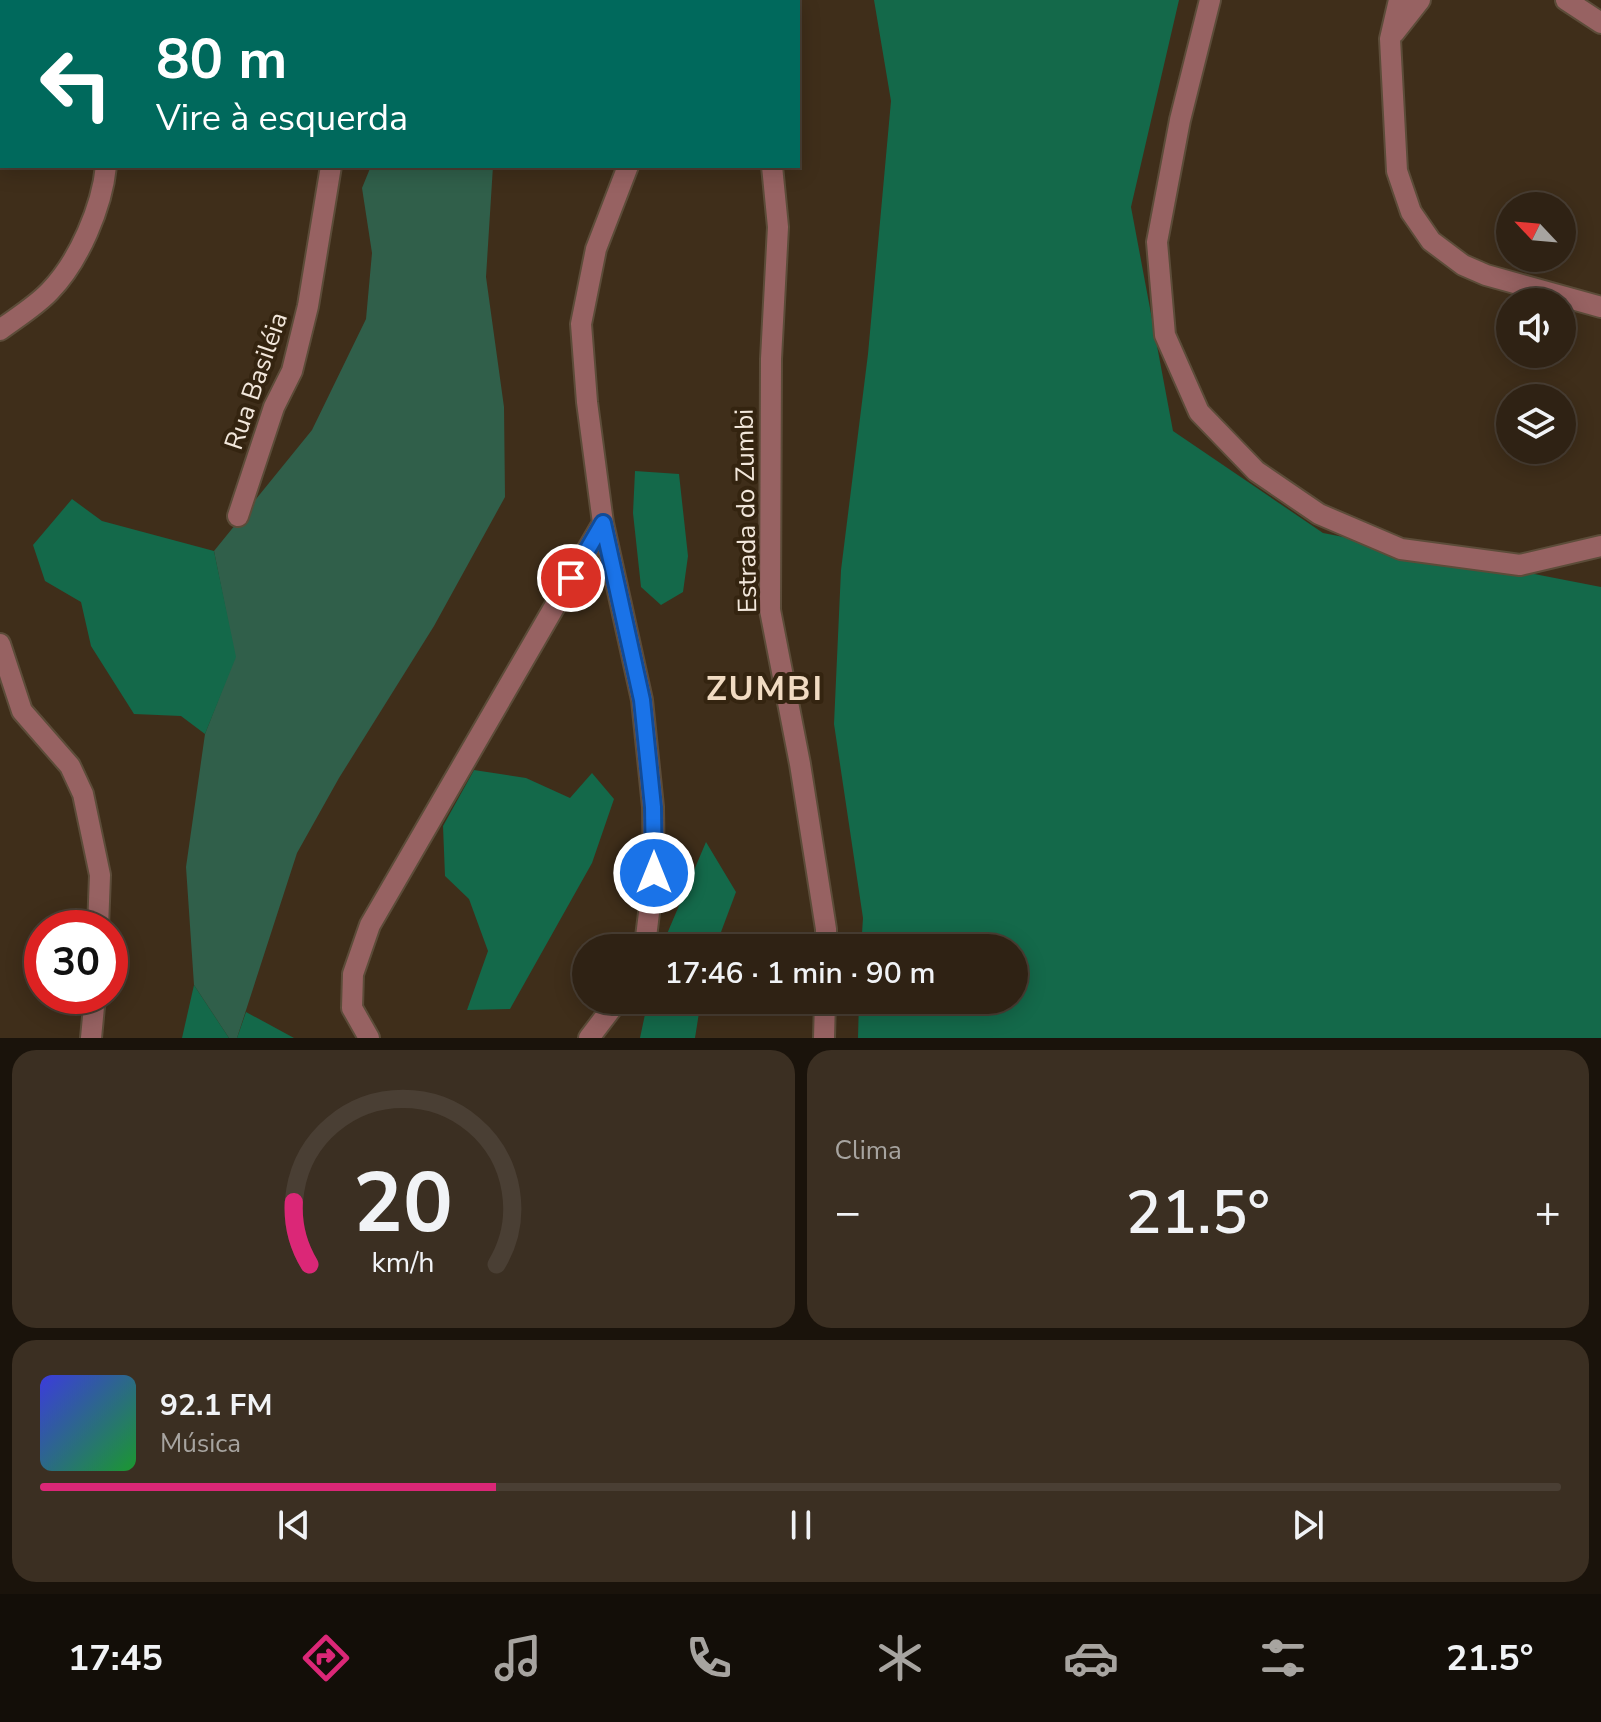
<!DOCTYPE html>
<html lang="pt">
<head>
<meta charset="utf-8">
<style>
	:root { --surface:#2f2214; --page:#3b2f22; --text:#f1f3f6; --muted:#a7a4a0; --line:#4a3f34; --accent:#db2777 }
	body { margin:0; font-family:"Nunito Sans",sans-serif; background:var(--page); color:var(--text); height:100vh; display:flex; flex-direction:column; font-size:30px; white-space:nowrap }
	* { box-sizing:border-box; margin:0 }
	p { font-size:26px; color:var(--muted) }
	.icon { flex:none; width:44px; height:44px; fill:none; stroke:currentColor; stroke-width:2; stroke-linecap:round; stroke-linejoin:round }
	.map { position:relative; height:1038px; overflow:hidden }
	.details { display:flex; flex-direction:column; gap:12px; padding:12px; background:#1a130b; flex:1 }
	.details>* { flex:none }
	.top-card { position:absolute; left:0px; top:0px; width:800px; height:168px; box-shadow:0 4px 20px #0003,0 0 0 2px var(--line); background:#00695c; color:#fff; overflow:hidden }
	.needle { width:52px; rotate:296deg }
	.buttons { position:absolute; left:1496px; top:192px; display:grid; gap:16px }
	.buttons a { display:grid; place-items:center; width:80px; height:80px; border-radius:50%; background:var(--surface); box-shadow:0 4px 20px #0003,0 0 0 2px var(--line); font-size:40px }
	.speed { position:absolute; left:24px; top:910px; display:flex; gap:16px; font-size:40px; font-weight:700; text-align:center }
	.speed>* { display:grid; place-content:center; width:104px; height:104px; border-radius:50%; background:var(--surface); box-shadow:0 4px 20px #0003,0 0 0 2px var(--line); line-height:1 }
	.speed .limit { border:12px solid #d22; background:#fff; color:#111 }
	.pin { position:absolute; display:grid; place-items:center; width:68px; height:68px; color:#fff; margin:-34px; border:4px solid #fff; border-radius:50%; box-shadow:0 2px 8px #0007 }
	.me { position:absolute; width:88px; margin:-44px; rotate:0deg; stroke-linejoin:round; filter:drop-shadow(0 0 6px #0008) }
	.turn { display:flex; align-items:center; gap:28px; height:168px; padding:0 24px; font-size:36px }
	.turn .icon { width:104px; height:104px; stroke-width:2.5 }
	.turn b { display:block; font-size:56px; line-height:68px }
	.big { font-size:60px; font-weight:600; line-height:1.1 }
	.details .tile { flex:1; display:flex; flex-direction:column; justify-content:center; gap:12px; min-width:0; padding:0 28px; border-radius:24px; background:var(--page) }
	.details .dial { align-items:center; gap:0 }
	.dial svg { height:208px; overflow:visible; fill:none; stroke:var(--line); stroke-width:7; stroke-linecap:round; text-anchor:middle }
	.dial text { fill:var(--text); stroke:none }
	.song { display:flex; align-items:center; gap:24px }
	.cover { width:96px; height:96px; border-radius:12px; background:linear-gradient(135deg,hsl(240 70% 55%),hsl(130 70% 35%)) }
	.played { height:8px; border-radius:4px; background:linear-gradient(90deg,var(--accent) 30%,var(--line) 30%) }
	.keys { display:flex; justify-content:space-around; direction:ltr }
	.heat { display:flex; justify-content:space-between; align-items:center; font-size:44px; direction:ltr }
	.details .tiles { flex:1; display:grid; gap:12px; grid-template-columns:1fr 1fr }
	.tile:last-child { grid-column:span 2 }
	.trip { position:absolute; left:572px; top:934px; width:456px; height:80px; border-radius:40px; background:var(--surface); box-shadow:0 4px 20px #0003,0 0 0 2px var(--line); font-weight:600; line-height:80px; text-align:center }
	.menu { display:flex; height:128px; justify-content:space-around; align-items:center; background:#130e08; color:var(--muted) }
	.menu .icon { width:56px; height:56px }
	.menu .active { color:var(--accent) }
	.menu b { font-size:36px; color:var(--text) }
	.map>svg:first-child { display:block }
	.green { fill:#305f4a }
	.forest { fill:#14694a }
	.lines { fill:none; stroke-linecap:round; stroke-linejoin:round }
	.minor-casing { stroke:#5c4c39; stroke-width:24 }
	.minor { stroke:#976262; stroke-width:20 }
	.route-casing { stroke:#114b97; stroke-width:20 }
	.route { stroke:#1a73e8; stroke-width:14 }
	.labels { text-anchor:middle; dominant-baseline:central; stroke-width:8; stroke-linejoin:round; paint-order:stroke }
	.street-label { font-size:26px; fill:#f2e7db; stroke:#342410 }
	.district-label { font-size:34px; font-weight:bold; letter-spacing:2px; fill:#f1dbc2; stroke:#342410 }
</style>
</head>
<body>
<div class="map">
<svg width="1601" height="1038" viewBox="0 0 1601 1038">
	<rect width="100%" height="100%" fill="#3f2e1a"/>
	<!-- green -->
	<path class="green" d="M 371,166 L 493,166 L 486,277 L 504,407 L 505,497 L 434,626 L 339,778 L 297,853 L 237,1038 L 229,1038 L 194,985 L 186,867 L 205,734 L 235,657 L 214,551 L 312,430 L 366,319 L 372,253 L 362,188 Z"/>
	<!-- forest -->
	<path class="forest" d="M 874,0 L 1179,0 L 1131,207 L 1173,431 L 1323,533 L 1601,587 L 1601,1038 L 858,1038 L 859,1000 L 1014,1000 L 1014,948 L 861,948 L 863,918 L 834,724 L 841,570 L 868,354 L 891,101 Z
		M 635,471 L 679,474 L 688,556 L 683,592 L 661,605 L 641,587 L 633,513 Z
		M 72,499 L 102,521 L 214,551 L 236,657 L 205,734 L 181,716 L 134,714 L 91,646 L 81,602 L 45,581 L 33,545 Z
		M 474,770 L 526,778 L 570,798 L 592,773 L 614,799 L 592,863 L 510,1009 L 467,1010 L 488,951 L 469,899 L 445,876 L 443,826 Z
		M 706,842 L 736,892 L 715,948 L 661,948 Z
		M 194,985 L 229,1038 L 182,1038 Z
		M 648,1000 L 701,1000 L 695,1038 L 640,1038 Z
		M 246,1012 L 294,1038 L 237,1038 Z"/>
	<g class="lines">
		<!-- minor casing -->
		<g class="minor-casing">
			<path id="minor" d="M 750,0 L 751,2
				M 1210,0 L 1180,120 L 1157,242 L 1165,335 L 1199,412 L 1256,471 L 1319,514 L 1401,549 L 1520,565 L 1601,546
				M 1399,0 L 1390,39 L 1397,171 L 1411,212 L 1431,241 L 1463,265 L 1486,275 L 1601,307
				M 1566,0 L 1601,23
				M 114,2 L 115,0
				M 359,2 L 359,0
				M 717,2 L 718,0
				M 1394,33 L 1420,0
				M 628,166 L 596,249 L 581,324 L 587,402 L 603,523 L 642,700 L 653,807 L 654,873 L 646,937 L 641,948
				M 772,166 L 778,227 L 771,359 L 770,610 L 800,764 L 826,929 L 826,948
				M 0,330 C 16,318 36,306 50,291 C 79,261 102,207 106,166
				M 238,516 L 274,407 L 292,371 L 308,306 L 331,166
				M 0,644 L 22,711 L 70,766 L 83,794 L 100,875 L 98,928
				M 91,1038 L 95,996
				M 369,1038 L 352,1008 L 353,974 L 370,925 L 603,523
				M 589,1038 L 618,1000
				M 824,1038 L 825,1000"/>
		</g>
		<!-- minor -->
		<use href="#minor" class="minor"/>
	</g>
	<g class="lines">
		<!-- route casing -->
		<g class="route-casing">
			<path id="route" d="M 571,578 L 603,523 L 642,700 L 653,807 L 654,873"/>
		</g>
		<!-- route -->
		<use href="#route" class="route"/>
	</g>
	<g class="labels">
		<!-- street labels -->
		<g class="street-label">
			<text transform="translate(256 381) rotate(-71)">Rua Basiléia</text>
			<text transform="translate(746 511) rotate(-91)">Estrada do Zumbi</text>
		</g>
		<!-- district labels -->
		<g class="district-label">
			<text x="765" y="689">ZUMBI</text>
		</g>
	</g>
</svg>
<div class="buttons">
<a><svg class="needle" viewBox="-14 -14 28 28"><path d="M0-13l5 13h-10z" fill="#e53935"/><path d="M0 13l5-13h-10z" fill="#a7a4a0"/></svg></a>
<a><svg class="icon" aria-label="sound" viewBox="0 0 24 24"><path d="M4 9h4l5-4v14l-5-4H4zM17 9q2 3 0 6"/></svg></a>
<a><svg class="icon" aria-label="layers" viewBox="0 0 24 24"><path d="M12 4l9 5-9 5-9-5zM3 14l9 5 9-5"/></svg></a>
</div>
<div class="speed"><div class="limit">30</div></div>
<div class="pin" style="left:571px;top:578px;background:#d93025"><svg class="icon" aria-label="arrive" viewBox="0 0 24 24"><path d="M6 21V4h12l-3 4 3 4H6"/></svg></div>
<svg class="me" style="left:654px;top:873px" viewBox="-20 -20 40 40"><circle r="17" fill="#1a73e8" stroke="#fff" stroke-width="3"/><path d="M0-11L8 9 0 5-8 9z" fill="#fff"/></svg>
<div class="trip">17:46 · 1 min · 90 m</div>
<div class="top-card">
<div class="turn"><svg class="icon" aria-label="left" viewBox="0 0 24 24"><path d="M17 20v-9H6M10 6l-5 5 5 5"/></svg><div><b>80 m</b>Vire à esquerda</div></div>
</div>
</div>
<section class="details">
<div class="tiles">
<div class="tile dial"><svg viewBox="0 0 100 80">
<path d="M14 69A42 42 0 1 1 86 69"/>
<path d="M14 69A42 42 0 0 1 8 45" stroke="#db2777"/>
<text x="50" y="56" font-size="32" font-weight="700">20</text>
<text x="50" y="72" font-size="11">km/h</text>
</svg></div>
<div class="tile"><p>Clima</p>
<div class="heat"><a>−</a><b class="big">21.5°</b><a>+</a></div>
</div>
<div class="tile">
<div class="song"><i class="cover"></i><div><b>92.1 FM</b><p>Música</p></div></div>
<div class="played"></div>
<div class="keys"><svg class="icon" aria-label="previous" viewBox="0 0 24 24"><path d="M18 5L8 12l10 7zM5 5v14"/></svg><svg class="icon" aria-label="pause" viewBox="0 0 24 24"><path d="M8 5v14M16 5v14"/></svg><svg class="icon" aria-label="next" viewBox="0 0 24 24"><path d="M6 5l10 7-10 7zM19 5v14"/></svg></div>
</div>
</div>
</section>
<nav class="menu">
<b>17:45</b>
<svg class="icon active" aria-label="directions" viewBox="0 0 24 24"><path d="M12 3l9 9-9 9-9-9zM9 14v-3h6M13 9l2 2-2 2"/></svg>
<svg class="icon" aria-label="music" viewBox="0 0 24 24"><path d="M9 18V5l10-2v13"/><circle cx="6" cy="18" r="3"/><circle cx="16" cy="16" r="3"/></svg>
<svg class="icon" aria-label="phone" viewBox="0 0 24 24"><path d="M5 4h4l2 5-3 2q2 4 5 5l2-3 5 2v4C11 20 4 13 5 4z"/></svg>
<svg class="icon" aria-label="climate" viewBox="0 0 24 24"><path d="M12 3v18M4 7l16 10M4 17L20 7"/></svg>
<svg class="icon" aria-label="car" viewBox="0 0 24 24"><path d="M5 17H2v-5l4-1 3-4h7l3 4 3 1v5h-3M9 17h6M6 11h13"/><circle cx="7" cy="17" r="2"/><circle cx="17" cy="17" r="2"/></svg>
<svg class="icon" aria-label="filters" viewBox="0 0 24 24"><path d="M4 7h16M4 17h16"/><circle cx="9" cy="7" r="2"/><circle cx="15" cy="17" r="2"/></svg>
<b>21.5°</b>
</nav>
</body>
</html>
